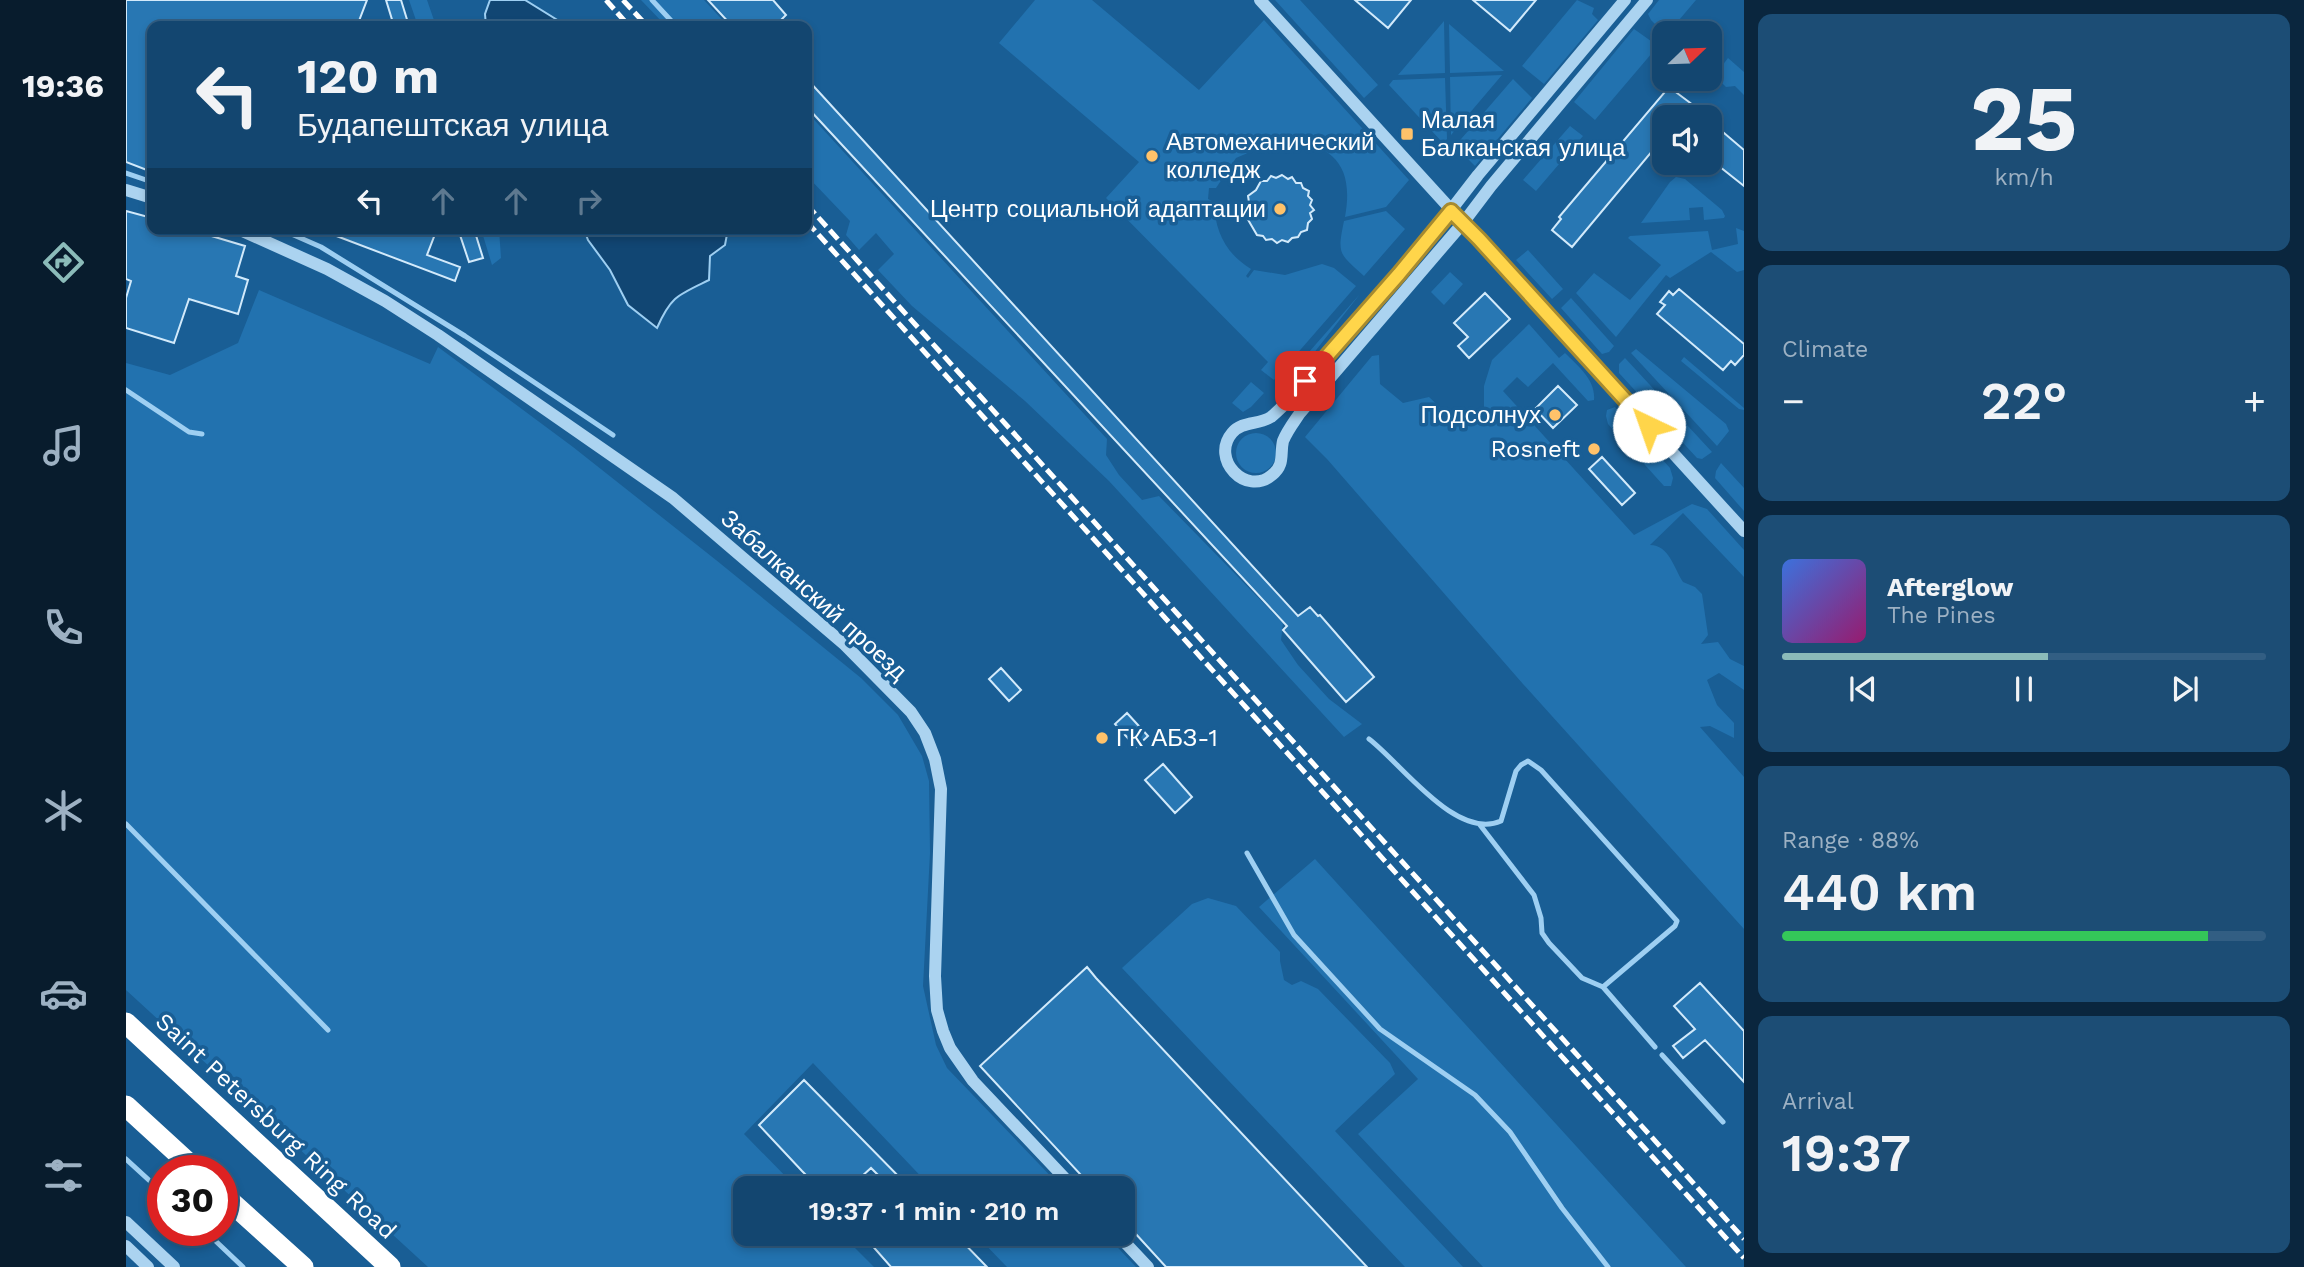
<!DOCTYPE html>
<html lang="en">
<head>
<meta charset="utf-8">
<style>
	:root { --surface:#134670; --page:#1c4d75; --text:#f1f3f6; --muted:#9db1c3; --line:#325e83; --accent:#8bbbb9 }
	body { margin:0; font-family:"Work Sans",sans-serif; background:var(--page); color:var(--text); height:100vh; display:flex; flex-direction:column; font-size:26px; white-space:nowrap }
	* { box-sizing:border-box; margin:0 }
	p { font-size:23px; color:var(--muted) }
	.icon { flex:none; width:38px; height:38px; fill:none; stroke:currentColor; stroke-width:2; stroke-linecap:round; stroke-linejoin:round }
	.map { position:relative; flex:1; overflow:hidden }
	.panel { display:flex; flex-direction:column; gap:14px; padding:14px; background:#0a263e; width:560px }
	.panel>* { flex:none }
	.banner { position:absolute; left:21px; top:21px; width:665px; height:214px; border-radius:14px; box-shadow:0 4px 10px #0003,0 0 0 2px var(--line); background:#134670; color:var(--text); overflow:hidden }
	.needle { width:46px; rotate:67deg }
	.buttons { position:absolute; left:1526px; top:21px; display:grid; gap:14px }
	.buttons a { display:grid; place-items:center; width:70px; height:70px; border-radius:14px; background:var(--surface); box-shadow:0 4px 10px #0003,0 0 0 2px var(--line); font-size:35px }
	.speed { position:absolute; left:21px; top:1155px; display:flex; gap:14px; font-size:35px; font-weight:700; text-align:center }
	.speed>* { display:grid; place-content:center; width:91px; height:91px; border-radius:50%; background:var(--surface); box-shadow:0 4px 10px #0003,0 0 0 2px var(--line); line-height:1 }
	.speed .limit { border:10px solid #d22; background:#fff; color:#111 }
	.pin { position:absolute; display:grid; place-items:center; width:60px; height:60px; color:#fff; margin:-30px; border-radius:14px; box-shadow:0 4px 10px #0006 }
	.me { position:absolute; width:77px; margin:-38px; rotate:318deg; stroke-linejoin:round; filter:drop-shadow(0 0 5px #0008) }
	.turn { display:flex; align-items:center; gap:24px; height:147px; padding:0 35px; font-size:32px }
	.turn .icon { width:91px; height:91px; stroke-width:2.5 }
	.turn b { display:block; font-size:49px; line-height:60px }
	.lanes { display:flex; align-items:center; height:66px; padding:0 35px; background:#0003; justify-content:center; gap:35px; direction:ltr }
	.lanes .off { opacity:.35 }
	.big { font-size:52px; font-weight:600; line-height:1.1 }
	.panel .tile { flex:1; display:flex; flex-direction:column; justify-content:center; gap:10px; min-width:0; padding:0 24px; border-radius:14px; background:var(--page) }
	.panel .dial { align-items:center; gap:0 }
	.dial b { font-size:91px; line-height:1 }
	.song { display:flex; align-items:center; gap:21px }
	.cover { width:84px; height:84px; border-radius:10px; background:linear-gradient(135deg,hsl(220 70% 55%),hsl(320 70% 35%)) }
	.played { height:7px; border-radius:4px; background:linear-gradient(90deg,var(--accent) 55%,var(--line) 55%) }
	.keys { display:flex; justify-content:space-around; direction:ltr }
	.heat { display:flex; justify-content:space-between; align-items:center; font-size:38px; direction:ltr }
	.charge { height:10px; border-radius:5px; background:linear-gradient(90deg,#34c759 88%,var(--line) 0) }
	.trip { position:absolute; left:607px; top:1176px; width:402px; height:70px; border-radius:14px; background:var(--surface); box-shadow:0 4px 10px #0003,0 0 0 2px var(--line); font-weight:600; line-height:70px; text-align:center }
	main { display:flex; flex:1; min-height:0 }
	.tabs { display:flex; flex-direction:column; width:126px; justify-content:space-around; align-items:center; background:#081c2d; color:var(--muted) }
	.tabs .icon { width:49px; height:49px }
	.tabs .on { color:var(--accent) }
	.tabs b { font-size:32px; color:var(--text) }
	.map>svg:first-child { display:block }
	.green { fill:#2272af }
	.water { fill:#114673; stroke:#9ecff2; stroke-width:2 }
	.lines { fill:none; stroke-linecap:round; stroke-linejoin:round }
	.stream { stroke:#9ecff2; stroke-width:5 }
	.building { fill:#2877b3; stroke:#d2eafb; stroke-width:2 }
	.minor { stroke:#abd3f0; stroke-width:12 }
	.highway { stroke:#fff; stroke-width:21 }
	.rail { stroke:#fff; stroke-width:5; stroke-dasharray:12 5; stroke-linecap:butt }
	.route-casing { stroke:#a68a30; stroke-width:18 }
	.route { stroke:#ffd54a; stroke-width:12 }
	.poi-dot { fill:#ffc26a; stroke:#195e95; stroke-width:2.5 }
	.labels { text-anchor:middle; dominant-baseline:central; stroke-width:7; stroke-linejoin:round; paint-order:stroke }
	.poi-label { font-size:24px; fill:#fff; stroke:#195e95; text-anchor:start }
	.street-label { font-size:24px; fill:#fff; stroke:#195e95 }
</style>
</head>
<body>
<main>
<nav class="tabs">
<b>19:36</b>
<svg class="icon on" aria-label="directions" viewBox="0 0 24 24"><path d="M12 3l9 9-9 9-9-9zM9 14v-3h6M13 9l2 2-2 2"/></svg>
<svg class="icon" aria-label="music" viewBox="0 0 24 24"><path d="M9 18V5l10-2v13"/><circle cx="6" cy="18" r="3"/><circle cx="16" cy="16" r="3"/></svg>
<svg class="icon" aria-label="phone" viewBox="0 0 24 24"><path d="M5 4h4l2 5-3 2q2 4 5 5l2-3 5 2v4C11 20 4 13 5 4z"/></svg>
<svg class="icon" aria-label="climate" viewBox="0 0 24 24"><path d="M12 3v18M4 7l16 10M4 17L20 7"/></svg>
<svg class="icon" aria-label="car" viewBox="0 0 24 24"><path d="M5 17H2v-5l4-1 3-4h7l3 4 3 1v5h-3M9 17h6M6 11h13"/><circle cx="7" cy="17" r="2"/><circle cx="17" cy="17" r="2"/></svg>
<svg class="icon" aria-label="filters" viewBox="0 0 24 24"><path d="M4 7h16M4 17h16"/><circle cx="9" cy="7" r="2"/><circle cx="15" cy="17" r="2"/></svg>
</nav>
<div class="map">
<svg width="1618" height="1267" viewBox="0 0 1618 1267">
	<rect width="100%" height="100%" fill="#195e95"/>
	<!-- green -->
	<path class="green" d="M 283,0 L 301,0 L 310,26 L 292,26 Z
		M 515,0 L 578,0 L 602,26 L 540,26 Z
		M 909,0 L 966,0 L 1073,90 L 1138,20 L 1283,180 L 1260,207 L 1219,217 C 1228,166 1209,148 1161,136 L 1110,158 L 1090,188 L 1083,188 L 1082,199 L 1088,202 C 1089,231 1099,253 1125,269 L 1120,276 L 1122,278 L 1128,270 L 1159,275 L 1196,264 L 1208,268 L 1230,286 L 1148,380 L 1135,370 L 1142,362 L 980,198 L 1013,162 L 873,43 Z
		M 1149,0 L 1174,0 L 1252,85 L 1238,98 Z
		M 1451,0 L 1468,8 L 1466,14 L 1472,20 L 1418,84 L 1396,66 Z
		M 1533,0 L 1570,0 L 1542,33 L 1538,33 L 1525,20 L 1522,14 Z
		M 1318,21 L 1319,73 L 1272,75 Z
		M 1323,24 L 1378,71 L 1324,73 Z
		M 1508,29 L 1532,46 L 1469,120 L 1448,102 Z
		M 1602,58 L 1618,72 L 1618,95 L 1609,86 L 1600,87 L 1591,78 L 1590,74 Z
		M 1376,75 L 1325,135 L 1324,77 Z
		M 1319,78 L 1321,139 L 1317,143 L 1263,85 L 1267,80 Z
		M 1387,79 L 1406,98 L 1349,166 L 1329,146 Z
		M 681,112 L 981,439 L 980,455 L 993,475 L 1016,500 L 1033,496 L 1157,623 L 1155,640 L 1172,665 L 1203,699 L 1236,724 L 1218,737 L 983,481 L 899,401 L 786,306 L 752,270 L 768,254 L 750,233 L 733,250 L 720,235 L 724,221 L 681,176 Z
		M 1444,126 L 1457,136 L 1410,191 L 1397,180 Z
		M 1550,177 L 1559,179 L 1596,210 L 1599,216 L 1598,218 L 1578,220 L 1577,207 L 1563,208 L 1564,220 L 1515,223 L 1544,182 Z
		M 1260,211 L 1279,229 L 1238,276 C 1213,253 1211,255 1218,221 Z
		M 1610,228 L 1618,231 L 1618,270 L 1611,272 L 1585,252 L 1544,278 L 1540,275 L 1490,337 L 1450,293 L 1468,273 L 1504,300 L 1535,265 L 1502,238 L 1504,236 L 1582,231 L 1586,250 L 1612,244 Z
		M 355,229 L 373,229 L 375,258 L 366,265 Z
		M 1402,250 L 1437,289 L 1426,299 L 1390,260 Z
		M 1324,272 L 1337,284 L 1318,305 L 1305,292 Z
		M 133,290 L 304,364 L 312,347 L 447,447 L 590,560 L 735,678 L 772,715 L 796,756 L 803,781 L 804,853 L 797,986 L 810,1045 L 821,1068 L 936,1188 L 806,1188 L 687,1063 L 618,1134 L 671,1188 L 620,1188 L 620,1234 L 715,1234 L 748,1267 L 302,1267 L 0,990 L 0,363 L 44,375 L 112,343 Z
		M 1234,294 L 1162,386 L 1154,385 Z
		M 1445,298 L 1488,346 L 1483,352 L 1476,354 L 1435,308 Z
		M 1403,324 L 1433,358 L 1439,353 C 1452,366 1470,380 1468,400 L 1462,401 L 1427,363 L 1402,387 L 1391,377 L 1377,391 L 1508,535 L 1566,504 L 1581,509 L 1618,550 L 1618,577 L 1557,513 L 1524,545 C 1543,545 1548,568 1557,582 L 1569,587 L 1576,594 L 1582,635 L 1575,644 L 1592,642 L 1604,659 L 1618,666 L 1618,690 L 1593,673 L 1581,680 L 1591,705 L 1608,723 L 1608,738 L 1584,726 L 1574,727 L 1618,777 L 1618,929 L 1397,684 L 1201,459 L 1179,437 L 1246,356 L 1253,355 L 1254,384 L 1277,403 L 1303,397 L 1336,428 L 1358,417 L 1358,386 L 1366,360 Z
		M 1510,349 L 1600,424 L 1603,431 L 1591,446 L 1505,353 Z
		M 1558,357 L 1618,408 L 1618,410 L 1613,409 L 1555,361 Z
		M 1499,358 L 1586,452 L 1576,459 L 1571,458 L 1493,373 L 1493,364 Z
		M 1125,382 L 1138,393 L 1125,407 L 1117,412 L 1106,403 Z
		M 1489,407 L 1544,468 L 1547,478 L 1545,486 L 1538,486 L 1482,424 L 1480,416 L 1481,410 Z
		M1110 453a20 20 0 1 1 40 0a20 20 0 1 1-40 0Z
		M 1595,463 L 1618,488 L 1618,511 L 1589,478 L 1590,471 Z
		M 1189,859 L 1560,1267 L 1357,1267 L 1232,1134 L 1292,1079 L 1133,907 Z
		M 1082,898 L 1110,906 L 1154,952 L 1154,961 L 1158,980 L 1166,985 L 1175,981 L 1192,989 L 1264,1063 L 1269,1074 L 1209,1131 L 1337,1267 L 1279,1267 L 996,968 L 1066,904 Z
		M 849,1234 L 979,1234 L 1010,1267 L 881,1267 Z"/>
	<!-- water -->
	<path class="water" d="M 364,0 L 399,0 L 441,26 L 360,26 L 359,14 Z
		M 458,229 L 602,229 L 599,245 L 584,256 L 583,280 C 552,295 545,296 531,328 L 502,305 L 484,270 L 462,240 Z"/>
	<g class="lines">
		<!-- stream -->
		<path class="stream" d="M 526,0 L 550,26
			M 0,173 L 26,182
			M 154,229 L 195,247 L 339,336 L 487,435
			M 0,390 L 63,432 L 76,434
			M 1243,739 C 1275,763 1330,841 1375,821 L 1390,771 L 1395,765 L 1402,761 L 1415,770 L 1551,921 L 1549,926 L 1477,987
			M 0,824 L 202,1030
			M 1354,825 L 1408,895 L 1415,918 L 1416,933 L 1423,943 L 1456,978 L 1477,987 L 1529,1047
			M 1121,853 L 1168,935 L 1254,1029 L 1349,1095 L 1384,1132 L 1436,1208 L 1482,1267
			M 1536,1055 L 1597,1122
			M 0,1159 L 37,1193
			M 78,1230 L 117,1267"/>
	</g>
	<!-- building -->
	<path class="building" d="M 0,0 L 241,0 L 231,26 L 26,26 L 26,172 L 0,162 Z
		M 260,0 L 275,0 L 283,26 L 268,26 Z
		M 582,0 L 647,0 L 660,15 L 649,26 L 606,26 Z
		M 1229,0 L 1285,0 L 1262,28 Z
		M 1347,0 L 1410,0 L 1384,31 Z
		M 681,79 L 1172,616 L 1184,607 L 1192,616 L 1194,615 L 1248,677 L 1220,702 L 1157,630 L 1161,626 L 681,107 Z
		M 1543,87 L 1583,117 L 1538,117 L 1538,137 L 1446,247 L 1426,230 L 1435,219 L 1433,217 Z
		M 1584,121 L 1618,150 L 1618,186 L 1584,159 Z
		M 1156,175 L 1162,179 L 1166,177 L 1170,183 L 1175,183 L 1177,188 L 1183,191 L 1182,196 L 1186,200 L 1184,205 L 1188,210 L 1184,213 L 1186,219 L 1182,223 L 1181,230 L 1175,232 L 1172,237 L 1166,238 L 1162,242 L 1156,240 L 1151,243 L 1146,239 L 1140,240 L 1137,236 L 1131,235 L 1121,218 L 1123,212 L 1120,207 L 1123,202 L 1122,196 L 1130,190 L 1135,181 L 1141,181 L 1145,176 L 1150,178 Z
		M 0,211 L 26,218 L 26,229 L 62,229 L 119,246 L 110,276 L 122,280 L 112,314 L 63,299 L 48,343 L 0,328 L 0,298 L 5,281 L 0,279 Z
		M 192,229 L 311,229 L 301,255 L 334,267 L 329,281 Z
		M 332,229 L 348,229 L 357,258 L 343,262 Z
		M 1553,289 L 1618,344 L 1618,355 L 1609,365 L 1605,361 L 1597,370 L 1531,314 L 1539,305 L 1534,302 L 1543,291 L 1547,295 Z
		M 1359,293 L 1384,319 L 1343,358 L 1332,346 L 1342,337 L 1328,323 Z
		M 1432,386 L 1451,405 L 1427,428 L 1409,409 Z
		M 1476,457 L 1509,493 L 1496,505 L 1463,469 Z
		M 875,668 L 895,690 L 883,701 L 863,679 Z
		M 1001,713 L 1022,736 L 1010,747 L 989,724 Z
		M 1037,764 L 1066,797 L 1049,813 L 1019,780 Z
		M 961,967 L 970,978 L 1241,1267 L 1040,1267 L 998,1221 L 998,1188 L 967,1188 L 854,1066 Z
		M 1574,983 L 1618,1031 L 1618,1082 L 1579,1040 L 1557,1058 L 1547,1046 L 1569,1029 L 1548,1006 Z
		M 678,1080 L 784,1188 L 765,1188 L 745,1168 L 723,1188 L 693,1188 L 676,1171 L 633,1125 Z
		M 736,1234 L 829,1234 L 861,1267 L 765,1267 Z"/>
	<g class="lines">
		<!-- minor -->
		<path class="minor" d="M 1134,0 L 1618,531
			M 1499,0 L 1352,175 L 1301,241 L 1161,402 C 1156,407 1150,413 1145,417 C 1132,425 1116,421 1106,433 C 1084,459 1120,497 1146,475 C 1159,465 1154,454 1157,441 C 1161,431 1168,422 1174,413 L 1337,223 L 1365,186 L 1521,0
			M 0,190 L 26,198
			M 112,229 L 201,269 L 259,301 L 312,335 L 547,498 L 719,645 L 785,712 L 799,733 L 809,759 L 815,789 L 809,976 L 811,1010 L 817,1031 L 824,1048 L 847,1081 L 948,1188
			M 0,1222 L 48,1267
			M 991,1234 L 1022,1267
			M 0,1246 L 22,1267"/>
		<!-- highway -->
		<path class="highway" d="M 0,1023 L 264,1267
			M 0,1106 L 71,1171
			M 96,1194 L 177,1267"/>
		<!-- rail -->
		<path class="rail" d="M 480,0 L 503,26
			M 497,0 L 521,26
			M 681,205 L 1618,1239
			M 681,222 L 1618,1258"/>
	</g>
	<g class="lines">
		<!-- route casing -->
		<g class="route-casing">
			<path id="route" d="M 1179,381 L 1273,274 L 1325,211 L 1353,239 L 1523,426"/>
		</g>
		<!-- route -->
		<use href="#route" class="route"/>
	</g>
	<!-- markers -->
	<g class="poi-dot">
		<rect x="1274" y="127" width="14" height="14" rx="3.5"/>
		<circle cx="1026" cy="156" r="7"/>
		<circle cx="1154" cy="209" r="7"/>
		<circle cx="1429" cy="415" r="7"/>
		<circle cx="1468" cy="449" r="7"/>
		<circle cx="976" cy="738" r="7"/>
	</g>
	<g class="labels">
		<!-- poi labels -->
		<g class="poi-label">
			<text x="1295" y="120">Малая<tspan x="1295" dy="28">Балканская улица</tspan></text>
			<text x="1040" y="142">Автомеханический<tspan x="1040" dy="28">колледж</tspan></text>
			<text x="1140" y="209" text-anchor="end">Центр социальной адаптации</text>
			<text x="1415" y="415" text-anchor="end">Подсолнух</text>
			<text x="1454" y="449" text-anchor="end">Rosneft</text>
			<text x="990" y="738">ГК АБЗ-1</text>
		</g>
		<!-- street labels -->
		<g class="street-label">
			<text transform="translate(688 595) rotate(42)">Забалканский проезд</text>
			<text transform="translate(150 1126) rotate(43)">Saint Petersburg Ring Road</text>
		</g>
	</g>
</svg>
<div class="buttons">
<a><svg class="needle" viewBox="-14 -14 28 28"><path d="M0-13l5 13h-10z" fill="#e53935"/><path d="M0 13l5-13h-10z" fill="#9db1c3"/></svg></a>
<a><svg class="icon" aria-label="sound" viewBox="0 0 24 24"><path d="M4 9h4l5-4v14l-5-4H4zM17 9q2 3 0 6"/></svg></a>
</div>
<div class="speed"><div class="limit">30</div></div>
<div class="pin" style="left:1179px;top:381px;background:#d93025"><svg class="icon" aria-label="arrive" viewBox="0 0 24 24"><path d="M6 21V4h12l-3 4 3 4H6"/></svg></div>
<svg class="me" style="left:1523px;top:426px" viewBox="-20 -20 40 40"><circle r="19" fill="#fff"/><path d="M0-13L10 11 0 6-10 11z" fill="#ffd54a"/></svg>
<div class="trip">19:37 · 1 min · 210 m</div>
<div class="banner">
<div class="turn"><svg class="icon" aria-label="left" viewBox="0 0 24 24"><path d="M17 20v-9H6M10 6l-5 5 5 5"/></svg><div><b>120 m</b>Будапештская улица</div></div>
<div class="lanes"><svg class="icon" aria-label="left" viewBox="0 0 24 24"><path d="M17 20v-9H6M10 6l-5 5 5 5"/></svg><svg class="icon off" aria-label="ahead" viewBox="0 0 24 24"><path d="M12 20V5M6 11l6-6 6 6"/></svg><svg class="icon off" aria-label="ahead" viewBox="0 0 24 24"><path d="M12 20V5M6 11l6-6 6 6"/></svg><svg class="icon off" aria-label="right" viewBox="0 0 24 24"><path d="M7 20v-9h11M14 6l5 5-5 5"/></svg></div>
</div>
</div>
<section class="panel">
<div class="tile dial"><b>25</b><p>km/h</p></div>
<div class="tile"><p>Climate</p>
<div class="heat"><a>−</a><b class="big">22°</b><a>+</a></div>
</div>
<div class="tile">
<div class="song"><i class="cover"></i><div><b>Afterglow</b><p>The Pines</p></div></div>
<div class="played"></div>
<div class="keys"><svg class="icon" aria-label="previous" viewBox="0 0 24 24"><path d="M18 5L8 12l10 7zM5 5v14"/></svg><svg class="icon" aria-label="pause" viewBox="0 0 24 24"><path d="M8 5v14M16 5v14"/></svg><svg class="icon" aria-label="next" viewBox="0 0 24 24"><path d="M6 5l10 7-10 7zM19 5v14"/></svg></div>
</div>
<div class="tile"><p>Range · 88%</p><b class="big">440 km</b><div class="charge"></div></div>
<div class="tile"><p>Arrival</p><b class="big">19:37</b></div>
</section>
</main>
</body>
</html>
